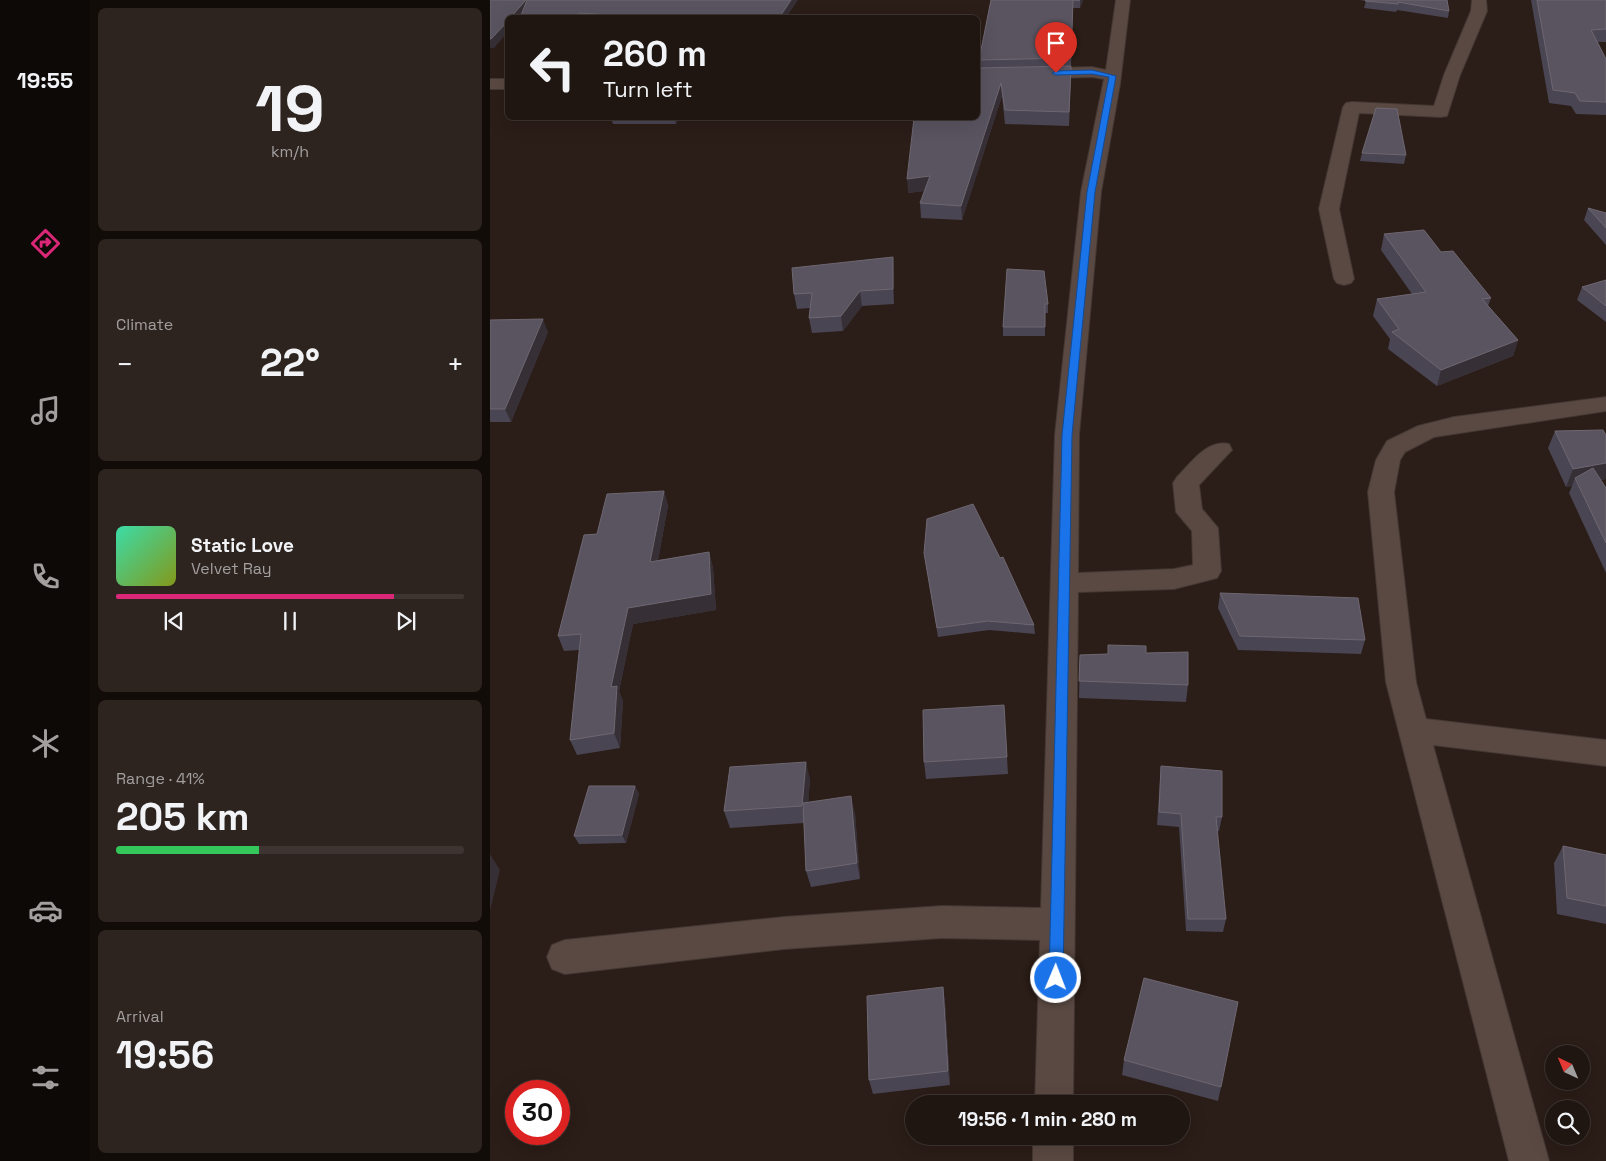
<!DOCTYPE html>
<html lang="en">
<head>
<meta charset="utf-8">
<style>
	:root { --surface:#201611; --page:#2d231f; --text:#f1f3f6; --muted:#a29f9f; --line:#3d3531; --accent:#db2777 }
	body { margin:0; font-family:"Space Grotesk",sans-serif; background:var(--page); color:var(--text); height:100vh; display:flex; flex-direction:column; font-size:19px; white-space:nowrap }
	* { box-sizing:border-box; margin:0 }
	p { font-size:16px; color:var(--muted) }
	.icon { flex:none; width:28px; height:28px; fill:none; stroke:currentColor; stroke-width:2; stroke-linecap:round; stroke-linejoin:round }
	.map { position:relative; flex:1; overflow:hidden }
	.drawer { display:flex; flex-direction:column; gap:8px; padding:8px; background:#120c09; width:400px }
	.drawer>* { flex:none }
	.hud { position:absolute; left:15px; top:15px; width:475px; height:105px; border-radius:8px; box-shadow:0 5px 20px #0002,0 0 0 1px var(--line); background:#201611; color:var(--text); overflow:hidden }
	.needle { width:32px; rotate:316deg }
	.controls { position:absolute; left:1055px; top:1045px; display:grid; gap:10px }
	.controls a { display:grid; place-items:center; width:45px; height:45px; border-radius:50%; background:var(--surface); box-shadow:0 5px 20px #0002,0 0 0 1px var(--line); font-size:25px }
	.speed { position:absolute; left:15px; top:1080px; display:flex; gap:10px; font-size:25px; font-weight:700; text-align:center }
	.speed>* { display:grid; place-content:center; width:65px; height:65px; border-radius:50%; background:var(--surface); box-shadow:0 5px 20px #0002,0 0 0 1px var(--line); line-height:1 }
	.speed .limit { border:8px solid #d22; background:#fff; color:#111 }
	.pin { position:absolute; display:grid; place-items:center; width:42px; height:42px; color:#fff; margin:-51px -21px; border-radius:50% 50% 50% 0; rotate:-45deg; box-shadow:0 0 5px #0007 }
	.pin .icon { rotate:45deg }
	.me { position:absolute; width:55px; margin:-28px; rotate:1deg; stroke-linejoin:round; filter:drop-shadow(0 0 4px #0008) }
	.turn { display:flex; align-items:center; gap:18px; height:105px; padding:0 15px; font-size:22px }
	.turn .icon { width:65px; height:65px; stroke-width:2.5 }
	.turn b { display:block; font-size:35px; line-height:42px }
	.big { font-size:38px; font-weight:600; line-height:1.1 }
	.drawer .widget { flex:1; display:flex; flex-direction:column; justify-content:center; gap:8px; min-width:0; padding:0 18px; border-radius:8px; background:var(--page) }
	.drawer .dial { align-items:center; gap:0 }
	.dial b { font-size:65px; line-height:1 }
	.song { display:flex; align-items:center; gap:15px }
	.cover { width:60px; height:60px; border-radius:8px; background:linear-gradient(135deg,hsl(160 70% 55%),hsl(70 70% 35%)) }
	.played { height:5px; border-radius:2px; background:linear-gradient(90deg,var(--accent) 80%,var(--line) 80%) }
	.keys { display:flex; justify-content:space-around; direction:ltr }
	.heat { display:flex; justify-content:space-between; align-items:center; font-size:28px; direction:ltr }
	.charge { height:8px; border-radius:4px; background:linear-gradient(90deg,#34c759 41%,var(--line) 0) }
	.trip { position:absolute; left:415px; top:1095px; width:285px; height:50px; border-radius:25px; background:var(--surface); box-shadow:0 5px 20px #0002,0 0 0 1px var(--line); font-weight:600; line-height:50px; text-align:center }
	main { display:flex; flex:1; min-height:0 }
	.tab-bar { display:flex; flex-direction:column; width:90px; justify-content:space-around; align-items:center; background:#0d0907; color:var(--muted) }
	.tab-bar .icon { width:35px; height:35px }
	.tab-bar .current { color:var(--accent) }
	.tab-bar b { font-size:22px; color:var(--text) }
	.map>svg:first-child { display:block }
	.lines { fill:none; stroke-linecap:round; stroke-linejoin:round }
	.minor-casing { stroke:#433733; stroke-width:2 }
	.minor { fill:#5a4942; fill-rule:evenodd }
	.wall { fill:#4a4553 }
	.shaded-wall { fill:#372f36 }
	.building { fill:#595460; stroke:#6e6771 }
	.route { fill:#1a73e8; stroke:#114b97 }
</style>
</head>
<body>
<main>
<nav class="tab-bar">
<b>19:55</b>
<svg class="icon current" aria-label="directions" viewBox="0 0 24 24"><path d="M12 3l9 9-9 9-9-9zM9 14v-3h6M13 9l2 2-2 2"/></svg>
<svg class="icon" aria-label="music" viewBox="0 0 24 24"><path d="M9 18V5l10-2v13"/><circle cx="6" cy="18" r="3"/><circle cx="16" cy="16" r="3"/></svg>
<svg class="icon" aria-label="phone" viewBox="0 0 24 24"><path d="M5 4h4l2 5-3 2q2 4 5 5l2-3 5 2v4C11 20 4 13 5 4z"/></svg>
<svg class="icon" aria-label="climate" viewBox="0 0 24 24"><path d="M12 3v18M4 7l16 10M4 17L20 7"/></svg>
<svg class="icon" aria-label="car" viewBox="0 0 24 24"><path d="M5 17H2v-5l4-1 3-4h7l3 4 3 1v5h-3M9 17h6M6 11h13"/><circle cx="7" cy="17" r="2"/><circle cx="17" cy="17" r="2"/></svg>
<svg class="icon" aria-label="filters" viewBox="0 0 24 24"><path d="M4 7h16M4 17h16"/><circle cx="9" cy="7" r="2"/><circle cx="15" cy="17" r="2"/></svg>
</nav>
<section class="drawer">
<div class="widget dial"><b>19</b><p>km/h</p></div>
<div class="widget"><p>Climate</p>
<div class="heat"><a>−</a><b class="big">22°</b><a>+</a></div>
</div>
<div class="widget">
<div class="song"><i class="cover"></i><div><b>Static Love</b><p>Velvet Ray</p></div></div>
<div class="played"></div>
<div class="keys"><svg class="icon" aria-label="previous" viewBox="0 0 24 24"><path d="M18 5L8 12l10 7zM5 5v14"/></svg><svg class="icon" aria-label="pause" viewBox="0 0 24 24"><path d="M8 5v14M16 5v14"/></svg><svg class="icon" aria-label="next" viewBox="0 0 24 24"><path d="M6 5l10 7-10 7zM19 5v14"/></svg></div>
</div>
<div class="widget"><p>Range · 41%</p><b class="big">205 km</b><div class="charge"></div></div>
<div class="widget"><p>Arrival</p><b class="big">19:56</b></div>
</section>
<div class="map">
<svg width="1116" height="1161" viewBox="0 0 1116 1161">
	<rect width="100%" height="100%" fill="#2b1d17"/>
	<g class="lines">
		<!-- minor casing -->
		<g class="minor-casing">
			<path id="minor" d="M 626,0 L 640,0 L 630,84 L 611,192 L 589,435 L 588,573 L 684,569 L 703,565 L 702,531 L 686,512 L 683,483 L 687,477 C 701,463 717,439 739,444 L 742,450 L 709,485 L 712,509 L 728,528 L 731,571 L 727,578 L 684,589 L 588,592 L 583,1104 L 545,1104 L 550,940 L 452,938 L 294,949 L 75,974 L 62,969 L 57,957 L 62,945 L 75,940 L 294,917 L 452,906 L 551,908 L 565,435 L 591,192 L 614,79 L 602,77 L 488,80 L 488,70 L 602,67 L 616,70 Z
				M 982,0 L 996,0 L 997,11 L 970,75 L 957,116 L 951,117 L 869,113 L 849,209 L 864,279 L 861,283 L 854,285 L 847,283 L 844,279 L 829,209 L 853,107 L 856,103 L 862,102 L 944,106 L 954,75 L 981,11 Z
				M 0,79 L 18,79 L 18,89 L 0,89 Z
				M 1116,397 L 1116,411 L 944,437 L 915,452 L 910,460 L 904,492 L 926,682 L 936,719 L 1116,740 L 1116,766 L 943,745 L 1059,1161 L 1019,1161 L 896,682 L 878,492 L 886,460 L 897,441 L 928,426 L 964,417 Z
				M 543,1136 L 583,1136 L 583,1161 L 543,1161 Z"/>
		</g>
		<!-- minor -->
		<use href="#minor" class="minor"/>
	</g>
	<!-- wall -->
	<path class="wall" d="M 0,0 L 296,18 L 18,18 L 4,48 L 0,48 Z
		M 501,0 L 593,0 L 590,8 L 583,8 L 581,66 L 492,68 L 581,79 L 579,126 L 515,124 L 512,96 L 472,220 L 431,218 L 430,203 L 434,191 L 418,193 L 488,118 L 489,60 Z
		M 869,0 L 957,0 L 959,11 L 958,18 L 907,10 L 906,12 L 874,8 L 876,1 Z
		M 1041,0 L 1116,0 L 1116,42 L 1108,42 L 1116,59 L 1116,115 L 1086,114 L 1081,106 L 1059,103 Z
		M 121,118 L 189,118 L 186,124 L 123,124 Z
		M 872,153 L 916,155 L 914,164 L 870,161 Z
		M 1098,208 L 1116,213 L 1116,245 L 1094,220 Z
		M 894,234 L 951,252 L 1001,298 L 998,306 L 1028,340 L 1023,356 L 947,386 L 898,349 L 900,339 L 883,316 L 887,299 L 922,294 L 891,250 Z
		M 517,269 L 558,304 L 558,313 L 555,313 L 555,336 L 513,336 L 513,327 Z
		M 404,272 L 404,304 L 372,306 L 353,331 L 322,333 L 319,318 L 320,308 L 307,309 L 304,294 Z
		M 1116,280 L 1116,322 L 1087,300 L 1092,287 Z
		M 0,320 L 58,332 L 21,422 L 0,422 Z
		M 1065,431 L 1116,479 L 1110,480 L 1116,488 L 1116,573 L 1079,493 L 1082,486 L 1076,487 L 1058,448 Z
		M 174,491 L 178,506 L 168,560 L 219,552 L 223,568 L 226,610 L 143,624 L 129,691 L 133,701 L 130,748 L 87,755 L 80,740 L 89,650 L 74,651 L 68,636 L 107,534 Z
		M 434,553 L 544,625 L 545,634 L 499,630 L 448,637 Z
		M 730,593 L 875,640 L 871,654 L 748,650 L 728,608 Z
		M 656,653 L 698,685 L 696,702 L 589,698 L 590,655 Z
		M 517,757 L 518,774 L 436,779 L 434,762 Z
		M 671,766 L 732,817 L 729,831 L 727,831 L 736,919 L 733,932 L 696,931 L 689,827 L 667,825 L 670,780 Z
		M 320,779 L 318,802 L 365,813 L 370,879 L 321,887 L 316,871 L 314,823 L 240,828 L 234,811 Z
		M 145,786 L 149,794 L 136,843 L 89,844 L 84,836 Z
		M 1073,846 L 1116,855 L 1116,924 L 1067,914 L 1064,863 Z
		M 453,987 L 455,1002 L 460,1085 L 383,1094 L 379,1080 Z
		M 634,1060 L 731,1087 L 728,1101 L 632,1075 Z"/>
	<!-- shaded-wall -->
	<path class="shaded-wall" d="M 36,0 L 40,0 L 30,18 L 20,18 Z
		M 301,0 L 308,0 L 296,18 L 289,18 Z
		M 590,0 L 593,0 L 590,8 Z
		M 18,21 L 18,32 L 4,48 L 0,48 L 0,39 Z
		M 511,83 L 512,96 L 472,220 L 471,206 Z
		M 184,118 L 189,118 L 186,124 Z
		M 440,176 L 441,190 L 418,193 L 417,179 Z
		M 403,257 L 404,272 L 404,304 L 403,289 Z
		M 370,291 L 372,306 L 353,331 L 351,316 Z
		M 53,319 L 58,332 L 21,422 L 15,409 Z
		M 1028,340 L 1023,356 L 947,386 L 951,370 Z
		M 1116,463 L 1116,479 L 1088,484 L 1085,478 L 1082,486 L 1076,487 L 1083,469 Z
		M 174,491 L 178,506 L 165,577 L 160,562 Z
		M 219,552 L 223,568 L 226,610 L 143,624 L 129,691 L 133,701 L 130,748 L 124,733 L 121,687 L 138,608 Z
		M 316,762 L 320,779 L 317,822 L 312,806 Z
		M 145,786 L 149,794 L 136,843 L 132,835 Z
		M 361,796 L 365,813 L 370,879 L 367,863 Z
		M 0,854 L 10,870 L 0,911 Z
		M 453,987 L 455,1002 L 460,1085 L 458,1071 Z"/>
	<!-- building -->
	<path class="building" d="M 0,0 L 36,0 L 20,18 L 18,18 L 18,21 L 1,39 L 0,39 Z
		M 37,0 L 301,0 L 289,18 L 161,18 L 89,13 L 87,18 L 30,18 Z
		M 501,0 L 590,0 L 583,0 L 581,58 L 489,60 Z
		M 876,0 L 957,0 L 959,11 L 908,2 L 908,4 L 875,1 Z
		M 1047,0 L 1116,0 L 1116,29 L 1101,30 L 1116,59 L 1116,102 L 1090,101 L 1085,93 L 1063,90 Z
		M 581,66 L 579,112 L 515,110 L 511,83 L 471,206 L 430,203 L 440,176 L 417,179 L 424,118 L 488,118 L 488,68 Z
		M 886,108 L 907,109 L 916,155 L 872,153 Z
		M 1098,208 L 1116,213 L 1116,228 Z
		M 934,230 L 951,252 L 963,251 L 1001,298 L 992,299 L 1028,340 L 951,370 L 902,332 L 909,329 L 887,299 L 936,292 L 894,234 Z
		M 403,257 L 403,289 L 370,291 L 351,316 L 319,318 L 322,293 L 304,294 L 302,268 Z
		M 517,269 L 554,271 L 558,304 L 555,304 L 555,327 L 513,327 Z
		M 1116,280 L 1116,306 L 1092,287 Z
		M 53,319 L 15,409 L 0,409 L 0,320 Z
		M 1113,430 L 1116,435 L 1116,463 L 1083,469 L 1065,431 Z
		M 1103,468 L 1116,488 L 1116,543 L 1085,478 Z
		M 174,491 L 160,562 L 219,552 L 221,594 L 138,608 L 121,687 L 127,686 L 124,733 L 80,740 L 91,634 L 68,636 L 94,535 L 107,534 L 117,494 Z
		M 483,504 L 510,558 L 513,557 L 544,625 L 498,621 L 447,628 L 434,553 L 437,519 Z
		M 730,593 L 868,598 L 875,640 L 750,636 Z
		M 618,645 L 656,646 L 656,653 L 698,652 L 698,685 L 589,681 L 590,655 L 618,654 Z
		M 514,705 L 517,757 L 434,762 L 433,710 Z
		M 316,762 L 312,806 L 234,811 L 240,767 Z
		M 671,766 L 732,771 L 732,817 L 726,817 L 736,919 L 698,919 L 691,814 L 669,812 Z
		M 99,786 L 145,786 L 132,835 L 84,836 Z
		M 361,796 L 367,863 L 316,871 L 313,803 Z
		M 1073,846 L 1116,855 L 1116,906 L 1077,898 Z
		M 654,978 L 748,1002 L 731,1087 L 634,1060 Z
		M 453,987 L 458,1071 L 379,1080 L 377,996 Z"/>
	<!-- route -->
	<path class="route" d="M 602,70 L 626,76 L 605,192 L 582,435 L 573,978 L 571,983 L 566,985 L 561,983 L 559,978 L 572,435 L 597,192 L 619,77 L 602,74 L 566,75 L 562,73 L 566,71 Z"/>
</svg>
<div class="controls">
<a><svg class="needle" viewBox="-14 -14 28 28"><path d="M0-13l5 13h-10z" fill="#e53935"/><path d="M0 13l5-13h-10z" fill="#a29f9f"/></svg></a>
<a><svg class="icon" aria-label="search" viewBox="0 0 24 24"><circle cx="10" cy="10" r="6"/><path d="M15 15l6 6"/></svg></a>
</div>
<div class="speed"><div class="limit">30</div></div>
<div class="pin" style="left:566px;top:73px;background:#d93025"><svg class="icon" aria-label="arrive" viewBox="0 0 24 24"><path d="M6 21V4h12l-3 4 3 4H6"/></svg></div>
<svg class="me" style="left:566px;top:978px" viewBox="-20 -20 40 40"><circle r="17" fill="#1a73e8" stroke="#fff" stroke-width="3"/><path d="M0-11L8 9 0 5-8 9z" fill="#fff"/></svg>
<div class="trip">19:56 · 1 min · 280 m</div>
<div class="hud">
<div class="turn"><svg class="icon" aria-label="left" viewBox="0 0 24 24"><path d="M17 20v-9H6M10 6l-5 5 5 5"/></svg><div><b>260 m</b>Turn left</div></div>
</div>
</div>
</main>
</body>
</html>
